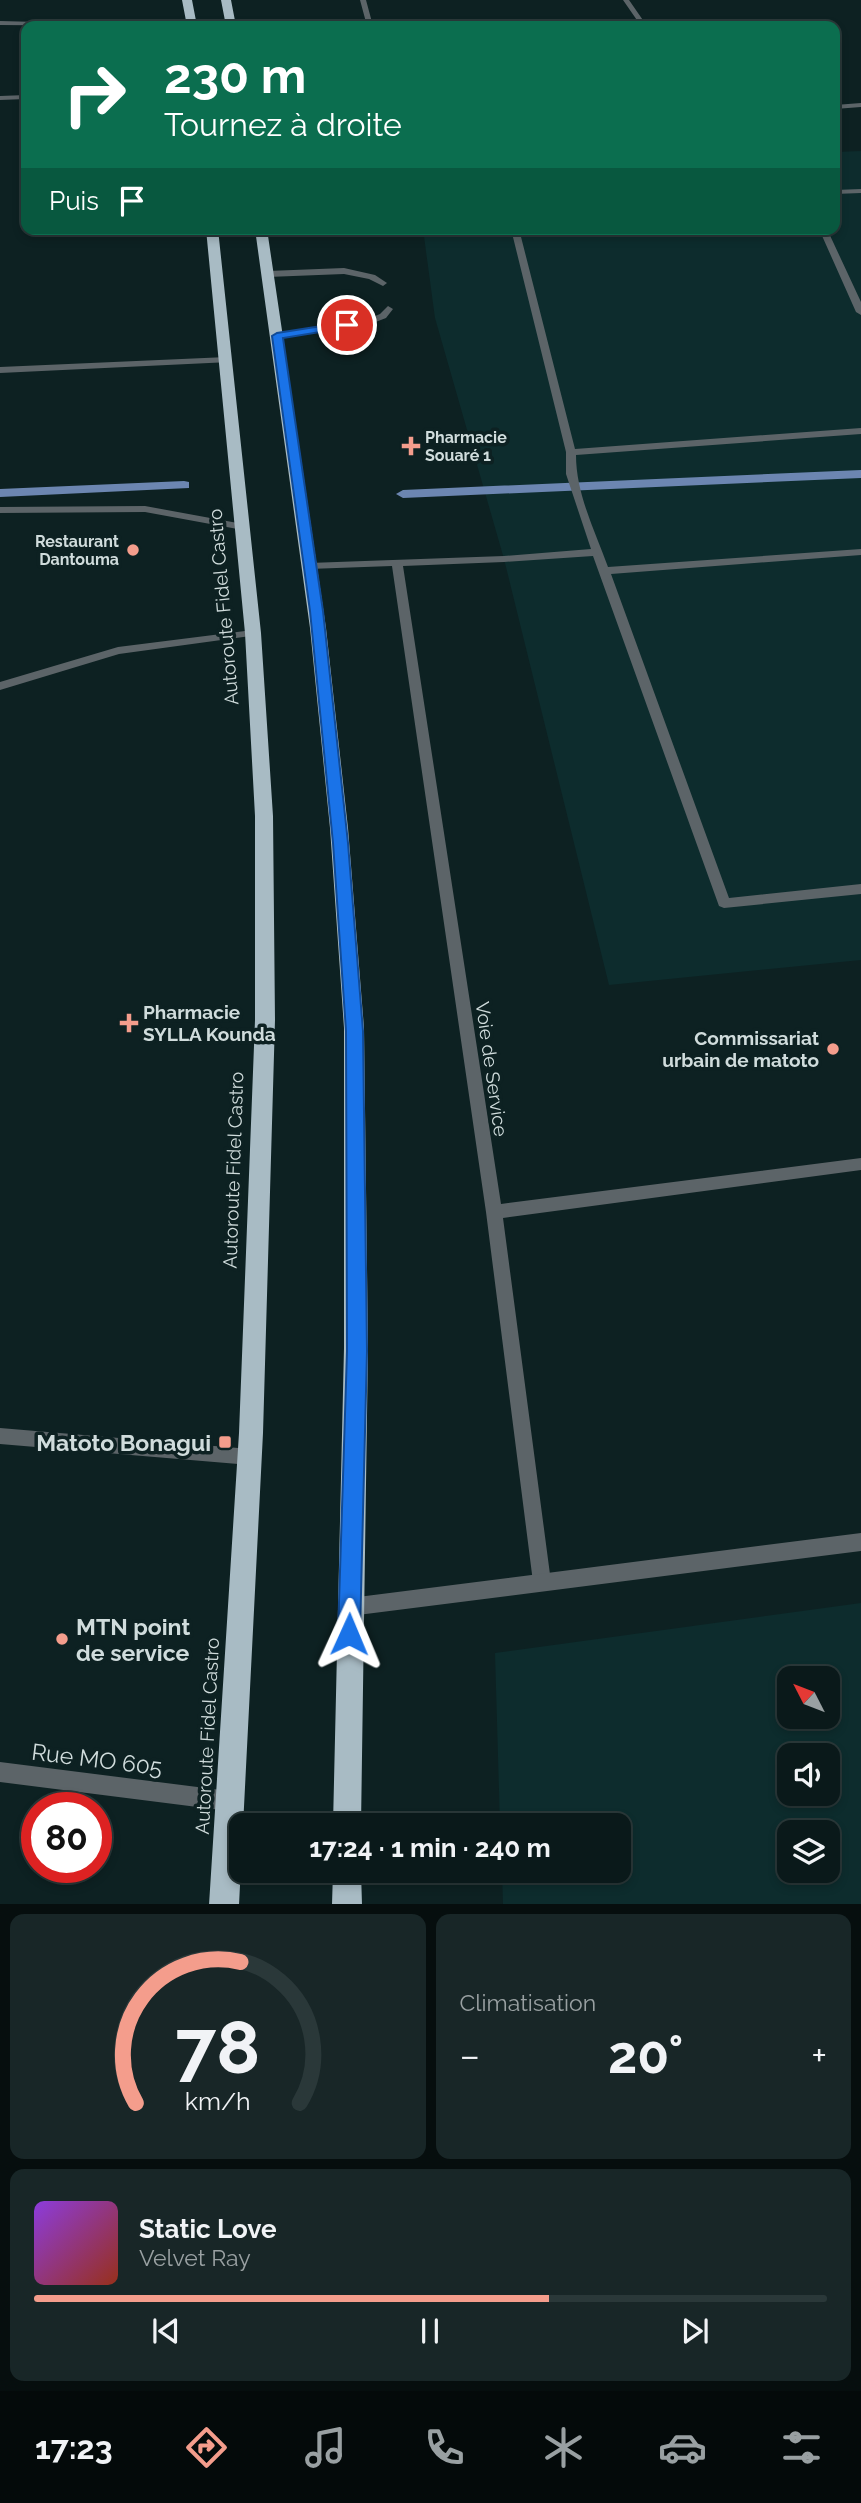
<!DOCTYPE html>
<html lang="fr">
<head>
<meta charset="utf-8">
<style>
	:root { --surface:#0a191a; --page:#182627; --text:#f1f3f6; --muted:#99a0a2; --line:#2a3839; --accent:#f49d8c }
	body { margin:0; font-family:Raleway,sans-serif; background:var(--page); color:var(--text); height:100vh; display:flex; flex-direction:column; font-size:26px; white-space:nowrap }
	* { box-sizing:border-box; margin:0 }
	p { font-size:23px; color:var(--muted) }
	.icon { flex:none; width:38px; height:38px; fill:none; stroke:currentColor; stroke-width:2; stroke-linecap:round; stroke-linejoin:round }
	.map { position:relative; height:1904px; overflow:hidden }
	.details { display:flex; flex-direction:column; gap:10px; padding:10px; background:#060e0e; flex:1 }
	.details>* { flex:none }
	.hud { position:absolute; left:21px; top:21px; width:819px; height:214px; border-radius:14px; box-shadow:0 4px 10px #0003,0 0 0 2px var(--line); background:#0b6e4f; color:#fff; overflow:hidden }
	.needle { width:46px; rotate:312deg }
	.controls { position:absolute; left:777px; top:1666px; display:grid; gap:14px }
	.controls a { display:grid; place-items:center; width:63px; height:63px; border-radius:14px; background:var(--surface); box-shadow:0 4px 10px #0003,0 0 0 2px var(--line); font-size:35px }
	.speed { position:absolute; left:21px; top:1792px; display:flex; gap:14px; font-size:35px; font-weight:700; text-align:center }
	.speed>* { display:grid; place-content:center; width:91px; height:91px; border-radius:50%; background:var(--surface); box-shadow:0 4px 10px #0003,0 0 0 2px var(--line); line-height:1 }
	.speed .limit { border:10px solid #d22; background:#fff; color:#111 }
	.pin { position:absolute; display:grid; place-items:center; width:60px; height:60px; color:#fff; margin:-30px; border:4px solid #fff; border-radius:50%; box-shadow:0 2px 7px #0007 }
	.me { position:absolute; width:77px; margin:-38px; rotate:1deg; stroke-linejoin:round; filter:drop-shadow(0 0 5px #0008) }
	.turn { display:flex; align-items:center; gap:24px; height:147px; padding:0 28px; font-size:32px }
	.turn .icon { width:91px; height:91px; stroke-width:2.5 }
	.turn b { display:block; font-size:49px; line-height:60px }
	.then { display:flex; align-items:center; height:66px; padding:0 28px; background:#0003; gap:14px; font-size:26px }
	.big { font-size:52px; font-weight:700; line-height:1.1 }
	.details .widget { flex:1; display:flex; flex-direction:column; justify-content:center; gap:10px; min-width:0; padding:0 24px; border-radius:14px; background:var(--page) }
	.details .dial { align-items:center; gap:0 }
	.dial svg { height:182px; overflow:visible; fill:none; stroke:var(--line); stroke-width:7; stroke-linecap:round; text-anchor:middle }
	.dial text { fill:var(--text); stroke:none }
	.song { display:flex; align-items:center; gap:21px }
	.cover { width:84px; height:84px; border-radius:10px; background:linear-gradient(135deg,hsl(270 70% 55%),hsl(10 70% 35%)) }
	.played { height:7px; border-radius:4px; background:linear-gradient(90deg,var(--accent) 65%,var(--line) 65%) }
	.keys { display:flex; justify-content:space-around; direction:ltr }
	.heat { display:flex; justify-content:space-between; align-items:center; font-size:38px; direction:ltr }
	.details .tiles { flex:1; display:grid; gap:10px; grid-template-columns:1fr 1fr }
	.widget:last-child { grid-column:span 2 }
	.trip { position:absolute; left:229px; top:1813px; width:402px; height:70px; border-radius:14px; background:var(--surface); box-shadow:0 4px 10px #0003,0 0 0 2px var(--line); font-weight:700; line-height:70px; text-align:center }
	.tab-bar { display:flex; height:112px; justify-content:space-around; align-items:center; background:#040a0a; color:var(--muted) }
	.tab-bar .icon { width:49px; height:49px }
	.tab-bar .selected { color:var(--accent) }
	.tab-bar b { font-size:32px; color:var(--text) }
	.map>svg:first-child { display:block }
	.built { fill:#0d2c2d; fill-rule:evenodd }
	.lines { fill:none; stroke-linecap:round; stroke-linejoin:round }
	.stream { fill:#6c86b1; fill-rule:evenodd }
	.service { fill:#5c6468; fill-rule:evenodd }
	.minor { fill:#5c6468; fill-rule:evenodd }
	.trunk { fill:#a8bbc4; fill-rule:evenodd }
	.route { fill:#1a73e8; stroke:#114b97; stroke-width:2 }
	.poi-dot { fill:#f49d8c; stroke:#0d2122; stroke-width:2.5 }
	.labels { text-anchor:middle; dominant-baseline:central; stroke-width:7; stroke-linejoin:round; paint-order:stroke }
	.far-poi-label { font-size:16px; font-weight:bold; fill:#d0dcdc; stroke:#0d2122; text-anchor:start }
	.street-label { font-size:19px; fill:#d0dcdc; stroke:#0d2122 }
	.poi-label { font-size:19px; font-weight:bold; fill:#d0dcdc; stroke:#0d2122; text-anchor:start }
	.near-poi-label { font-size:23px; font-weight:bold; fill:#d0dcdc; stroke:#0d2122; text-anchor:end }
	.near-street-label { font-size:23px; fill:#d0dcdc; stroke:#0d2122 }
</style>
</head>
<body>
<div class="map">
<svg width="861" height="1905" viewBox="0 0 861 1905">
	<rect width="100%" height="100%" fill="#0d2122"/>
	<!-- built -->
	<path class="built" d="M 861,151 L 861,960 L 609,985 L 504,559 L 435,318 L 423,229 L 835,229 L 835,152 Z
		M 861,1603 L 861,1904 L 503,1904 L 502,1871 L 620,1871 L 620,1825 L 500,1825 L 495,1653 ZM 789,1678 L 828,1678 L 828,1717 L 789,1717 ZM 789,1755 L 828,1755 L 828,1794 L 789,1794 ZM 789,1832 L 828,1832 L 828,1871 L 789,1871 Z"/>
	<g class="lines">
		<!-- stream -->
		<path class="stream" d="M 861,470 L 861,478 L 403,498 L 396,494 L 403,490 Z
			M 184,481 L 189,482 L 189,488 L 0,497 L 0,489 Z"/>
		<!-- service -->
		<path class="service" d="M 26,95 L 26,99 L 0,100 L 0,96 Z
			M 861,189 L 861,193 L 835,194 L 835,190 Z
			M 511,229 L 519,229 L 575,449 L 861,428 L 861,434 L 576,455 C 576,494 595,531 608,567 L 861,549 L 861,555 L 611,574 L 729,898 L 861,884 L 861,894 L 724,908 L 719,906 L 593,556 L 504,562 L 403,566 L 501,1204 L 861,1158 L 861,1170 L 503,1218 L 551,1582 L 549,1589 L 542,1591 L 535,1589 L 533,1582 L 486,1212 L 392,566 L 309,569 L 303,566 L 309,563 L 504,556 L 591,549 L 566,474 L 566,452 Z
			M 819,229 L 827,229 L 861,302 L 861,315 L 856,312 Z
			M 344,268 L 375,275 L 387,283 L 383,286 L 369,279 L 344,274 L 268,277 L 264,274 L 268,271 Z
			M 388,306 L 393,309 L 386,318 L 373,323 L 277,339 L 272,336 L 277,333 L 368,319 L 380,314 Z
			M 145,506 L 243,524 L 248,527 L 243,530 L 145,512 L 0,513 L 0,507 Z"/>
		<!-- minor -->
		<path class="minor" d="M 360,0 L 366,0 L 373,26 L 367,26 Z
			M 623,0 L 629,0 L 647,26 L 641,26 Z
			M 0,21 L 113,24 L 116,26 L 0,25 Z
			M 861,103 L 861,107 L 835,109 L 835,105 Z
			M 227,357 L 230,358 L 230,362 L 0,373 L 0,367 Z
			M 253,630 L 259,633 L 257,635 L 119,654 L 0,690 L 0,682 L 118,647 Z
			M 0,1428 L 250,1449 L 256,1451 L 259,1457 L 256,1463 L 250,1465 L 0,1444 Z
			M 861,1533 L 861,1551 L 350,1616 L 343,1614 L 340,1607 L 343,1600 L 350,1598 Z
			M 0,1762 L 229,1791 L 236,1794 L 239,1801 L 236,1808 L 229,1811 L 0,1782 Z"/>
		<!-- trunk -->
		<path class="trunk" d="M 182,0 L 192,0 L 197,26 L 187,26 Z
			M 221,0 L 231,0 L 236,26 L 226,26 Z
			M 206,229 L 218,229 L 261,633 L 273,816 L 275,1020 L 263,1433 L 239,1905 L 209,1905 L 239,1433 L 255,1020 L 255,816 L 245,633 Z
			M 255,229 L 267,229 L 326,628 L 348,828 L 364,1028 L 368,1348 L 361,1825 L 333,1825 L 344,1348 L 344,1028 L 330,828 L 310,628 Z
			M 333,1871 L 361,1871 L 362,1905 L 332,1905 Z"/>
	</g>
	<!-- route -->
	<path class="route" d="M 347,322 L 351,323 L 351,327 L 283,338 L 323,611 L 348,843 L 363,1031 L 367,1351 L 360,1634 L 357,1642 L 349,1645 L 342,1642 L 338,1634 L 347,1351 L 346,1031 L 333,843 L 310,611 L 272,336 L 277,333 Z"/>
	<!-- markers -->
	<g class="poi-dot">
		<path d="M407.5 435.5h7v7h7v7h-7v7h-7v-7h-7v-7h7z"/>
		<circle cx="133" cy="550" r="7"/>
		<path d="M125.5 1012.5h7v7h7v7h-7v7h-7v-7h-7v-7h7z"/>
		<circle cx="833" cy="1049" r="7"/>
		<rect x="218" y="1435" width="14" height="14" rx="3.5"/>
		<circle cx="62" cy="1639" r="7"/>
	</g>
	<g class="labels">
		<!-- far-poi labels -->
		<g class="far-poi-label">
			<text x="425" y="437">Pharmacie<tspan x="425" dy="18">Souaré 1</tspan></text>
			<text x="119" y="541" text-anchor="end">Restaurant<tspan x="119" dy="18">Dantouma</tspan></text>
		</g>
		<!-- street labels -->
		<g class="street-label">
			<text transform="translate(223 607) rotate(-95)">Autoroute Fidel Castro</text>
			<text transform="translate(492 1069) rotate(82)">Voie de Service</text>
			<text transform="translate(233 1170) rotate(-88)">Autoroute Fidel Castro</text>
			<text transform="translate(207 1736) rotate(-87)">Autoroute Fidel Castro</text>
		</g>
		<!-- poi labels -->
		<g class="poi-label">
			<text x="143" y="1012">Pharmacie<tspan x="143" dy="22">SYLLA Kounda</tspan></text>
			<text x="819" y="1038" text-anchor="end">Commissariat<tspan x="819" dy="22">urbain de matoto</tspan></text>
		</g>
		<!-- near-poi labels -->
		<g class="near-poi-label">
			<text x="211" y="1442">Matoto Bonagui</text>
			<text x="76" y="1626" text-anchor="start">MTN point<tspan x="76" dy="26">de service</tspan></text>
		</g>
		<!-- near-street labels -->
		<g class="near-street-label">
			<text transform="translate(97 1759) rotate(7)">Rue MO 605</text>
		</g>
	</g>
</svg>
<div class="controls">
<a><svg class="needle" viewBox="-14 -14 28 28"><path d="M0-13l5 13h-10z" fill="#e53935"/><path d="M0 13l5-13h-10z" fill="#99a0a2"/></svg></a>
<a><svg class="icon" aria-label="sound" viewBox="0 0 24 24"><path d="M4 9h4l5-4v14l-5-4H4zM17 9q2 3 0 6"/></svg></a>
<a><svg class="icon" aria-label="layers" viewBox="0 0 24 24"><path d="M12 4l9 5-9 5-9-5zM3 14l9 5 9-5"/></svg></a>
</div>
<div class="speed"><div class="limit">80</div></div>
<div class="pin" style="left:347px;top:325px;background:#d93025"><svg class="icon" aria-label="arrive" viewBox="0 0 24 24"><path d="M6 21V4h12l-3 4 3 4H6"/></svg></div>
<svg class="me" style="left:349px;top:1634px" viewBox="-20 -20 40 40"><path d="M0-17L14 15 0 8-14 15z" fill="#1a73e8" stroke="#fff" stroke-width="4"/></svg>
<div class="trip">17:24 · 1 min · 240 m</div>
<div class="hud">
<div class="turn"><svg class="icon" aria-label="right" viewBox="0 0 24 24"><path d="M7 20v-9h11M14 6l5 5-5 5"/></svg><div><b>230 m</b>Tournez à droite</div></div>
<div class="then">Puis<svg class="icon" aria-label="arrive" viewBox="0 0 24 24"><path d="M6 21V4h12l-3 4 3 4H6"/></svg></div>
</div>
</div>
<section class="details">
<div class="tiles">
<div class="widget dial"><svg viewBox="0 0 100 80">
<path d="M14 69A42 42 0 1 1 86 69"/>
<path d="M14 69A42 42 0 0 1 60 7" stroke="#f49d8c"/>
<text x="50" y="56" font-size="32" font-weight="700">78</text>
<text x="50" y="72" font-size="11">km/h</text>
</svg></div>
<div class="widget"><p>Climatisation</p>
<div class="heat"><a>−</a><b class="big">20°</b><a>+</a></div>
</div>
<div class="widget">
<div class="song"><i class="cover"></i><div><b>Static Love</b><p>Velvet Ray</p></div></div>
<div class="played"></div>
<div class="keys"><svg class="icon" aria-label="previous" viewBox="0 0 24 24"><path d="M18 5L8 12l10 7zM5 5v14"/></svg><svg class="icon" aria-label="pause" viewBox="0 0 24 24"><path d="M8 5v14M16 5v14"/></svg><svg class="icon" aria-label="next" viewBox="0 0 24 24"><path d="M6 5l10 7-10 7zM19 5v14"/></svg></div>
</div>
</div>
</section>
<nav class="tab-bar">
<b>17:23</b>
<svg class="icon selected" aria-label="directions" viewBox="0 0 24 24"><path d="M12 3l9 9-9 9-9-9zM9 14v-3h6M13 9l2 2-2 2"/></svg>
<svg class="icon" aria-label="music" viewBox="0 0 24 24"><path d="M9 18V5l10-2v13"/><circle cx="6" cy="18" r="3"/><circle cx="16" cy="16" r="3"/></svg>
<svg class="icon" aria-label="phone" viewBox="0 0 24 24"><path d="M5 4h4l2 5-3 2q2 4 5 5l2-3 5 2v4C11 20 4 13 5 4z"/></svg>
<svg class="icon" aria-label="climate" viewBox="0 0 24 24"><path d="M12 3v18M4 7l16 10M4 17L20 7"/></svg>
<svg class="icon" aria-label="car" viewBox="0 0 24 24"><path d="M5 17H2v-5l4-1 3-4h7l3 4 3 1v5h-3M9 17h6M6 11h13"/><circle cx="7" cy="17" r="2"/><circle cx="17" cy="17" r="2"/></svg>
<svg class="icon" aria-label="filters" viewBox="0 0 24 24"><path d="M4 7h16M4 17h16"/><circle cx="9" cy="7" r="2"/><circle cx="15" cy="17" r="2"/></svg>
</nav>
</body>
</html>
